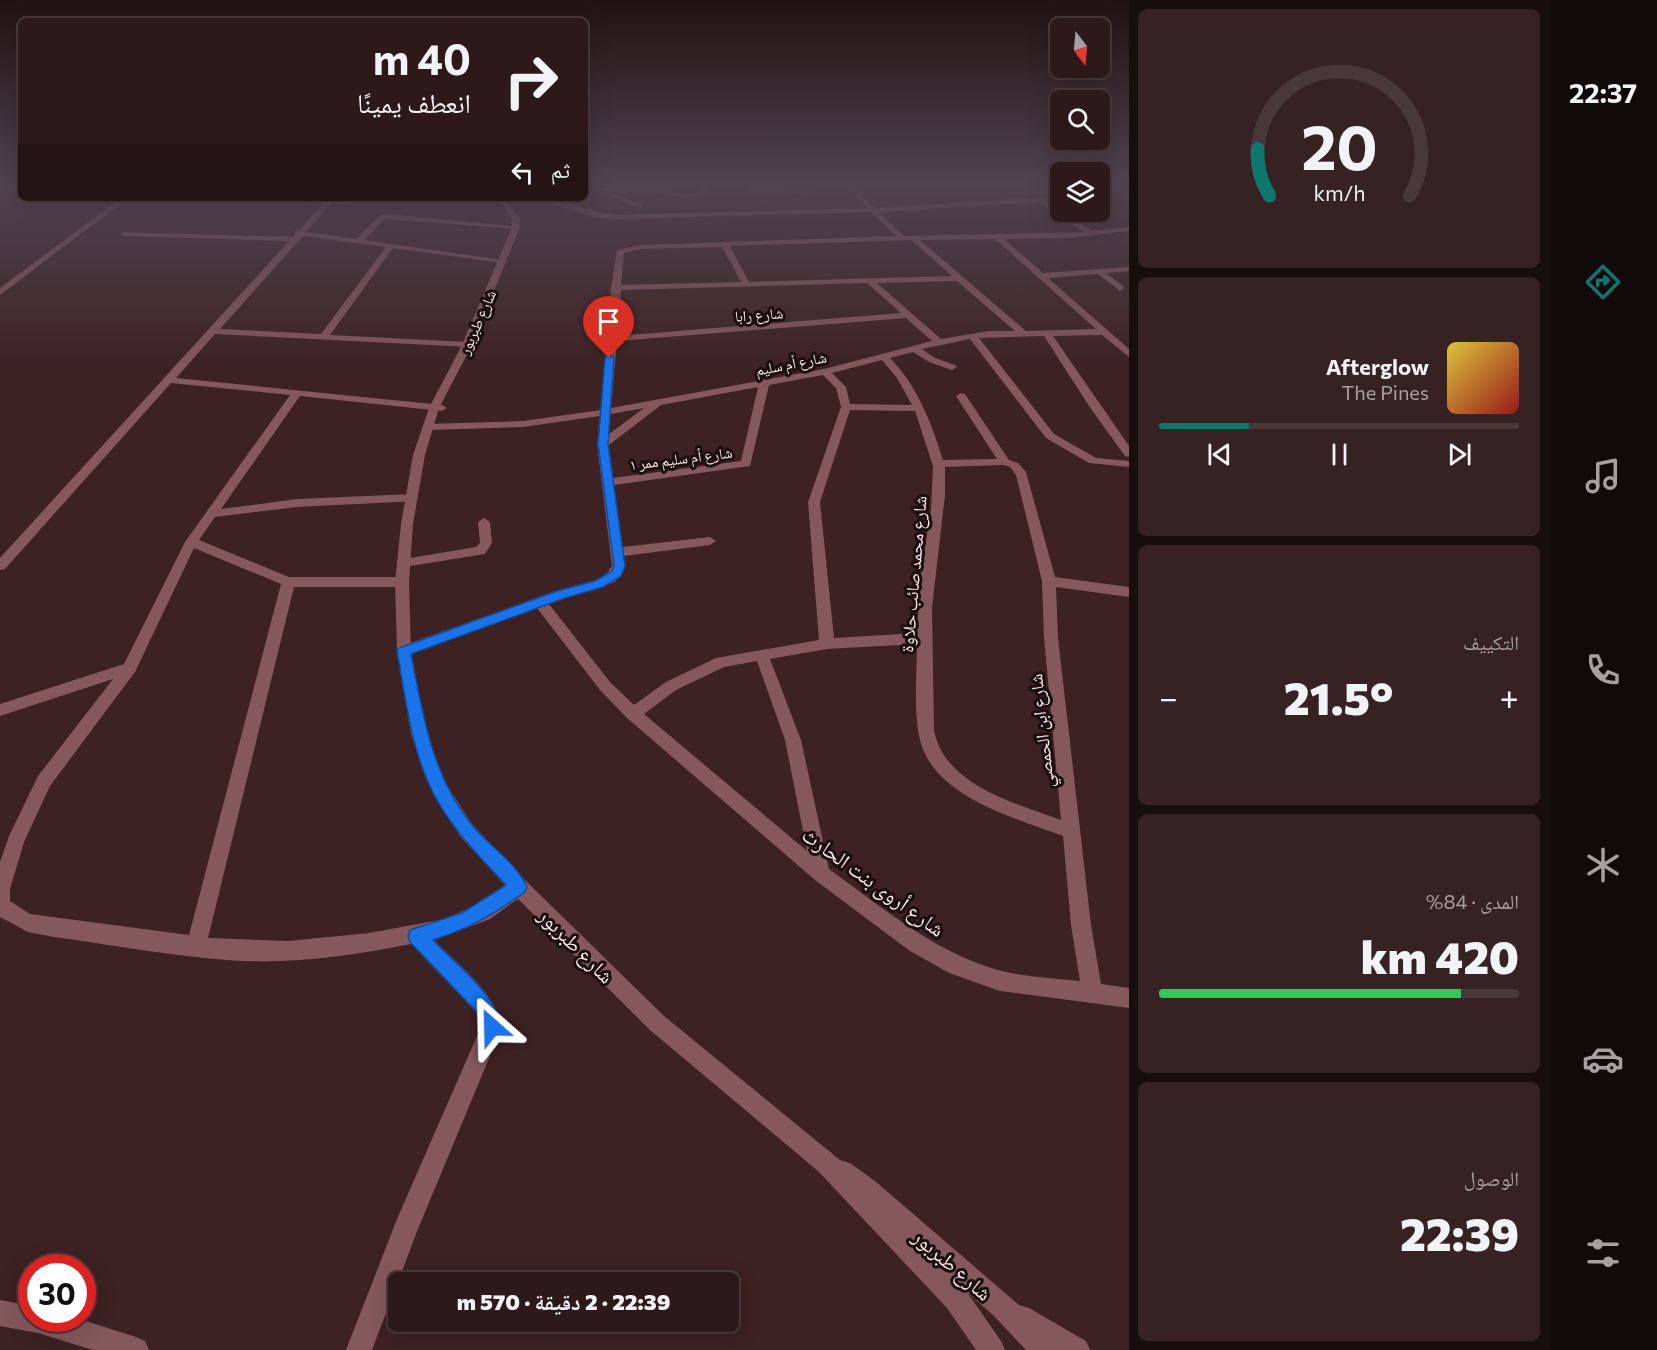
<!DOCTYPE html>
<html lang="ar">
<head>
<meta charset="utf-8">
<style>
	:root { --surface:#2e191a; --page:#362223; --text:#f1f3f6; --muted:#a7a0a2; --line:#493839; --accent:#0f766e }
	body { margin:0; font-family:Commissioner,"Noto Naskh Arabic",sans-serif; background:var(--page); color:var(--text); direction:rtl; height:100vh; display:flex; flex-direction:column; font-size:22px; white-space:nowrap }
	* { box-sizing:border-box; margin:0 }
	p { font-size:20px; color:var(--muted) }
	.icon { flex:none; width:33px; height:33px; fill:none; stroke:currentColor; stroke-width:2; stroke-linecap:round; stroke-linejoin:round }
	.map { position:relative; flex:1; overflow:hidden; direction:ltr }
	.details { display:flex; flex-direction:column; gap:9px; padding:9px; background:#190e0e; width:420px }
	.details>* { flex:none }
	.banner { position:absolute; left:18px; top:18px; width:570px; height:183px; border-radius:9px; box-shadow:0 6px 24px #0002,0 0 0 2px var(--line); direction:rtl; background:#2e191a; color:var(--text); overflow:hidden }
	.needle { width:39px; rotate:164deg }
	.buttons { position:absolute; left:1050px; top:18px; display:grid; gap:12px }
	.buttons a { display:grid; place-items:center; width:60px; height:60px; border-radius:9px; background:var(--surface); box-shadow:0 6px 24px #0002,0 0 0 2px var(--line); font-size:30px }
	.speed { position:absolute; left:18px; top:1254px; display:flex; gap:12px; font-size:30px; font-weight:700; text-align:center }
	.speed>* { display:grid; place-content:center; width:78px; height:78px; border-radius:50%; background:var(--surface); box-shadow:0 6px 24px #0002,0 0 0 2px var(--line); line-height:1 }
	.speed .limit { border:9px solid #d22; background:#fff; color:#111 }
	.pin { position:absolute; display:grid; place-items:center; width:51px; height:51px; color:#fff; margin:-62px -26px; border-radius:50% 50% 50% 0; rotate:-45deg; box-shadow:0 0 6px #0007 }
	.pin .icon { rotate:45deg }
	.me { position:absolute; width:66px; margin:-33px; rotate:335deg; stroke-linejoin:round; filter:drop-shadow(0 0 4px #0008) }
	.turn { display:flex; align-items:center; gap:21px; height:126px; padding:0 18px; font-size:27px }
	.turn .icon { width:78px; height:78px; stroke-width:2.5 }
	.turn b { display:block; font-size:42px; line-height:51px }
	.then { display:flex; align-items:center; height:57px; padding:0 18px; background:#0003; gap:12px; font-size:22px }
	.big { font-size:45px; font-weight:800; line-height:1.1 }
	.details .card { flex:1; display:flex; flex-direction:column; justify-content:center; gap:9px; min-width:0; padding:0 21px; border-radius:9px; background:var(--page) }
	.details .dial { align-items:center; gap:0 }
	.dial svg { height:156px; overflow:visible; fill:none; stroke:var(--line); stroke-width:7; stroke-linecap:round; text-anchor:middle }
	.dial text { fill:var(--text); stroke:none }
	.song { display:flex; align-items:center; gap:18px }
	.cover { width:72px; height:72px; border-radius:9px; background:linear-gradient(135deg,hsl(50 70% 55%),hsl(0 70% 35%)) }
	.played { height:6px; border-radius:3px; background:linear-gradient(90deg,var(--accent) 25%,var(--line) 25%) }
	.keys { display:flex; justify-content:space-around; direction:ltr }
	.heat { display:flex; justify-content:space-between; align-items:center; font-size:33px; direction:ltr }
	.charge { height:9px; border-radius:4px; background:linear-gradient(90deg,#34c759 84%,var(--line) 0) }
	.trip { position:absolute; left:388px; top:1272px; width:351px; height:60px; border-radius:9px; background:var(--surface); box-shadow:0 6px 24px #0002,0 0 0 2px var(--line); font-weight:800; line-height:60px; text-align:center; direction:rtl }
	main { display:flex; flex:1; min-height:0 }
	.dock { display:flex; flex-direction:column; width:108px; justify-content:space-around; align-items:center; background:#120a0a; color:var(--muted) }
	.dock .icon { width:42px; height:42px }
	.dock .selected { color:var(--accent) }
	.dock b { font-size:27px; color:var(--text) }
	.map>svg:first-child { display:block }
	.lines { fill:none; stroke-linecap:round; stroke-linejoin:round }
	.minor { fill:#84585c; fill-rule:evenodd }
	.tertiary { fill:#84585c; fill-rule:evenodd }
	.route { fill:#1a73e8; stroke:#114b97; stroke-width:1.5 }
	.labels { text-anchor:middle; dominant-baseline:central; stroke-width:6; stroke-linejoin:round; paint-order:stroke }
	.far-street-label { font-size:15px; fill:#f9e6e7; stroke:#1b0f10 }
	.street-label { font-size:18px; fill:#f9e6e7; stroke:#1b0f10 }
	.near-street-label { font-size:21px; fill:#f9e6e7; stroke:#1b0f10 }
</style>
</head>
<body>
<main>
<nav class="dock">
<b>22:37</b>
<svg class="icon selected" aria-label="directions" viewBox="0 0 24 24"><path d="M12 3l9 9-9 9-9-9zM9 14v-3h6M13 9l2 2-2 2"/></svg>
<svg class="icon" aria-label="music" viewBox="0 0 24 24"><path d="M9 18V5l10-2v13"/><circle cx="6" cy="18" r="3"/><circle cx="16" cy="16" r="3"/></svg>
<svg class="icon" aria-label="phone" viewBox="0 0 24 24"><path d="M5 4h4l2 5-3 2q2 4 5 5l2-3 5 2v4C11 20 4 13 5 4z"/></svg>
<svg class="icon" aria-label="climate" viewBox="0 0 24 24"><path d="M12 3v18M4 7l16 10M4 17L20 7"/></svg>
<svg class="icon" aria-label="car" viewBox="0 0 24 24"><path d="M5 17H2v-5l4-1 3-4h7l3 4 3 1v5h-3M9 17h6M6 11h13"/><circle cx="7" cy="17" r="2"/><circle cx="17" cy="17" r="2"/></svg>
<svg class="icon" aria-label="filters" viewBox="0 0 24 24"><path d="M4 7h16M4 17h16"/><circle cx="9" cy="7" r="2"/><circle cx="15" cy="17" r="2"/></svg>
</nav>
<section class="details">
<div class="card dial"><svg viewBox="0 0 100 80">
<path d="M14 69A42 42 0 1 1 86 69"/>
<path d="M14 69A42 42 0 0 1 8 45" stroke="#0f766e"/>
<text x="50" y="56" font-size="32" font-weight="700">20</text>
<text x="50" y="72" font-size="11">km/h</text>
</svg></div>
<div class="card">
<div class="song"><i class="cover"></i><div><b>Afterglow</b><p>The Pines</p></div></div>
<div class="played"></div>
<div class="keys"><svg class="icon" aria-label="previous" viewBox="0 0 24 24"><path d="M18 5L8 12l10 7zM5 5v14"/></svg><svg class="icon" aria-label="pause" viewBox="0 0 24 24"><path d="M8 5v14M16 5v14"/></svg><svg class="icon" aria-label="next" viewBox="0 0 24 24"><path d="M6 5l10 7-10 7zM19 5v14"/></svg></div>
</div>
<div class="card"><p>التكييف</p>
<div class="heat"><a>−</a><b class="big">21.5°</b><a>+</a></div>
</div>
<div class="card"><p>المدى · 84%</p><b class="big">420 km</b><div class="charge"></div></div>
<div class="card"><p>الوصول</p><b class="big">22:39</b></div>
</section>
<div class="map">
<svg width="1129" height="1350" viewBox="0 0 1129 1350">
	<rect width="100%" height="100%" fill="#3d2123"/>
	<g class="lines">
		<!-- minor -->
		<path class="minor" d="M 0,185 L 6,185 L 0,193 Z
			M 702,185 L 708,185 L 705,194 L 687,198 L 653,192 L 609,192 L 643,205 L 640,209 L 607,195 L 609,192 L 599,190 L 602,188 L 653,188 L 687,194 L 700,192 Z
			M 844,185 L 851,185 L 875,208 L 1060,196 L 1060,200 L 1045,201 L 1093,231 L 1129,227 L 1129,231 L 1070,238 L 1004,239 L 1043,273 L 1129,267 L 1129,271 L 1106,273 L 1123,286 L 1124,288 L 1120,291 L 1098,274 L 1048,278 L 1129,349 L 1129,357 L 1102,335 L 1053,336 L 1129,446 L 1129,457 L 1125,456 L 1089,406 L 1044,336 L 979,338 L 1054,434 L 1096,458 L 1129,461 L 1129,467 L 1089,463 L 1046,438 L 970,339 L 922,349 L 935,358 L 955,365 L 957,367 L 952,370 L 929,362 L 913,352 L 890,358 C 918,387 931,422 943,460 L 997,459 L 956,396 L 961,393 L 965,394 L 1009,460 L 1018,463 L 1026,472 L 1055,577 L 1129,587 L 1129,597 L 1056,587 L 1058,638 L 1091,925 L 1101,984 L 1129,988 L 1129,1008 L 1000,991 L 949,973 L 910,951 L 815,880 L 627,718 L 600,690 L 537,608 L 404,656 L 397,651 L 399,647 L 556,591 L 595,580 L 605,576 L 612,566 L 597,444 L 600,416 L 523,427 L 428,430 L 423,427 L 428,424 L 523,421 L 601,410 L 611,288 L 617,250 L 641,245 L 896,236 L 871,212 L 616,219 L 593,217 L 533,198 C 561,198 588,212 616,215 L 867,208 ZM 1038,202 L 1084,232 L 904,236 L 879,212 ZM 995,239 L 1096,329 L 1026,331 L 920,240 ZM 911,240 L 952,276 L 749,282 L 730,246 ZM 722,247 L 741,282 L 621,285 L 624,253 L 641,249 ZM 957,281 L 1015,331 L 989,331 L 941,339 L 877,283 ZM 867,283 L 901,313 L 617,336 L 621,290 ZM 906,318 L 932,341 L 824,369 L 611,408 L 617,341 ZM 882,360 L 897,378 L 912,405 L 850,404 L 846,387 L 832,373 ZM 823,375 L 836,388 L 841,407 L 808,502 L 819,640 L 716,658 L 666,682 L 634,705 L 610,682 L 549,604 L 615,582 L 626,566 L 624,556 L 710,545 L 716,541 L 710,537 L 623,547 L 614,485 L 750,466 L 769,385 ZM 758,387 L 741,461 L 613,478 L 609,445 L 661,405 ZM 644,408 L 609,434 L 611,414 ZM 850,410 L 915,411 L 933,466 L 931,509 L 920,579 L 917,633 L 834,638 L 820,502 ZM 1004,465 L 1010,467 L 1016,475 L 1042,581 L 1044,638 L 1061,820 C 1015,803 944,785 934,730 L 932,608 L 945,495 L 945,467 ZM 917,644 C 917,674 913,710 920,740 C 934,797 1015,818 1063,836 L 1071,925 L 1080,981 C 1053,978 1024,977 998,970 C 934,952 882,907 829,869 L 801,740 L 770,659 L 827,649 ZM 757,661 L 785,740 L 807,851 L 644,714 L 676,690 L 724,667 Z
			M 1121,185 L 1129,185 L 1129,187 L 1100,194 L 1100,190 Z
			M 750,188 L 807,190 L 810,192 L 807,194 L 748,191 Z
			M 121,198 L 128,198 L 0,295 L 0,288 Z
			M 202,198 L 329,200 L 502,198 L 499,200 L 331,204 L 306,232 L 356,239 L 380,215 L 389,214 L 520,227 L 516,229 L 385,219 L 364,240 L 508,261 L 504,263 L 393,248 L 330,335 L 467,342 L 472,345 L 470,347 L 215,334 L 176,378 L 442,405 L 447,408 L 442,411 L 300,396 L 221,509 L 297,499 L 413,494 L 417,495 L 417,501 L 297,507 L 215,517 L 199,540 L 289,577 L 402,577 L 409,582 L 402,587 L 294,587 L 208,938 L 288,941 L 369,933 L 445,919 L 476,905 L 519,878 L 526,881 L 528,887 L 526,893 L 490,919 L 434,940 C 458,965 496,992 502,1027 L 418,1229 L 372,1350 L 346,1350 L 397,1219 L 481,1027 L 480,1019 L 474,1010 L 411,944 C 351,956 288,965 226,960 C 168,955 111,945 54,937 L 28,932 L 0,917 L 0,862 L 9,836 L 38,776 L 113,679 L 0,716 L 0,704 L 124,664 L 185,542 L 290,395 L 171,383 L 5,569 L 0,570 L 0,558 L 289,241 L 124,236 L 121,232 L 293,237 L 295,231 L 299,231 L 323,204 L 205,200 ZM 303,236 L 386,247 L 321,334 L 220,329 ZM 194,548 L 281,584 L 189,935 L 30,914 L 10,901 L 10,889 L 24,842 L 50,786 L 135,672 Z
			M 484,518 L 490,522 L 492,543 L 485,554 L 404,567 L 397,563 L 404,559 L 476,547 L 480,543 L 478,522 Z"/>
		<!-- tertiary -->
		<path class="tertiary" d="M 499,198 L 505,198 L 520,220 L 520,227 L 472,345 L 439,408 L 425,455 L 413,524 L 409,582 L 411,651 L 427,734 L 442,778 L 472,824 L 526,881 L 664,1016 L 840,1160 L 850,1163 L 875,1181 L 1019,1305 L 1029,1308 L 1086,1341 L 1090,1350 L 1026,1350 L 994,1316 L 967,1292 L 1001,1341 L 1005,1350 L 976,1350 L 947,1308 L 819,1172 L 650,1030 L 512,893 L 460,836 L 427,781 L 411,734 L 397,651 L 395,582 L 401,524 L 413,455 L 429,408 L 462,345 L 512,227 L 512,220 Z
			M 0,1300 L 32,1306 L 32,1318 L 76,1318 L 136,1337 L 145,1341 L 149,1350 L 93,1350 L 38,1333 L 0,1326 Z"/>
	</g>
	<!-- sky -->
	<linearGradient id="sky" x2="0" y2="1"><stop stop-color="#221213"/><stop offset="0.49" stop-color="#514350"/><stop offset="1" stop-color="#514350" stop-opacity="0"/></linearGradient>
	<rect width="1129" height="374" fill="url(#sky)"/>
	<!-- route -->
	<path class="route" d="M 609,355 L 614,358 L 608,444 L 625,566 L 621,576 L 603,587 L 565,598 L 411,654 C 423,715 432,776 472,825 C 488,845 517,863 527,887 L 525,892 C 493,915 470,928 433,940 C 451,959 510,1006 499,1034 L 492,1037 L 485,1034 L 481,1019 L 475,1010 L 410,942 L 408,936 L 410,930 L 462,913 L 506,885 C 477,854 445,822 428,782 C 410,741 405,695 397,651 L 399,648 L 557,591 L 595,581 L 612,571 L 614,566 L 598,444 L 605,358 Z"/>
	<g class="labels">
		<!-- far-street labels -->
		<g class="far-street-label">
			<text transform="translate(759 314) rotate(-4)">شارع رابا</text>
			<text transform="translate(477 322) rotate(-66)">شارع طبربور</text>
			<text transform="translate(791 363) rotate(-11)">شارع أم سليم</text>
			<text transform="translate(681 458) rotate(-7)">شارع أم سليم ممر ١</text>
		</g>
		<!-- street labels -->
		<g class="street-label">
			<text transform="translate(913 574) rotate(-85)">شارع محمد صائب حلاوة</text>
			<text transform="translate(1041 731) rotate(-96)">شارع ابن الحمصي</text>
		</g>
		<!-- near-street labels -->
		<g class="near-street-label">
			<text transform="translate(874 881) rotate(36)">شارع أروى بنت الحارث</text>
			<text transform="translate(577 945) rotate(45)">شارع طبربور</text>
			<text transform="translate(953 1264) rotate(41)">شارع طبربور</text>
		</g>
	</g>
</svg>
<div class="buttons">
<a><svg class="needle" viewBox="-14 -14 28 28"><path d="M0-13l5 13h-10z" fill="#e53935"/><path d="M0 13l5-13h-10z" fill="#a7a0a2"/></svg></a>
<a><svg class="icon" aria-label="search" viewBox="0 0 24 24"><circle cx="10" cy="10" r="6"/><path d="M15 15l6 6"/></svg></a>
<a><svg class="icon" aria-label="layers" viewBox="0 0 24 24"><path d="M12 4l9 5-9 5-9-5zM3 14l9 5 9-5"/></svg></a>
</div>
<div class="speed"><div class="limit">30</div></div>
<div class="pin" style="left:609px;top:358px;background:#d93025"><svg class="icon" aria-label="arrive" viewBox="0 0 24 24"><path d="M6 21V4h12l-3 4 3 4H6"/></svg></div>
<svg class="me" style="left:492px;top:1027px" viewBox="-20 -20 40 40"><path d="M0-17L14 15 0 8-14 15z" fill="#1a73e8" stroke="#fff" stroke-width="4"/></svg>
<div class="trip">22:39 · 2 دقيقة · 570 m</div>
<div class="banner">
<div class="turn"><svg class="icon" aria-label="right" viewBox="0 0 24 24"><path d="M7 20v-9h11M14 6l5 5-5 5"/></svg><div><b>40 m</b>انعطف يمينًا</div></div>
<div class="then">ثم<svg class="icon" aria-label="left" viewBox="0 0 24 24"><path d="M17 20v-9H6M10 6l-5 5 5 5"/></svg></div>
</div>
</div>
</main>
</body>
</html>
